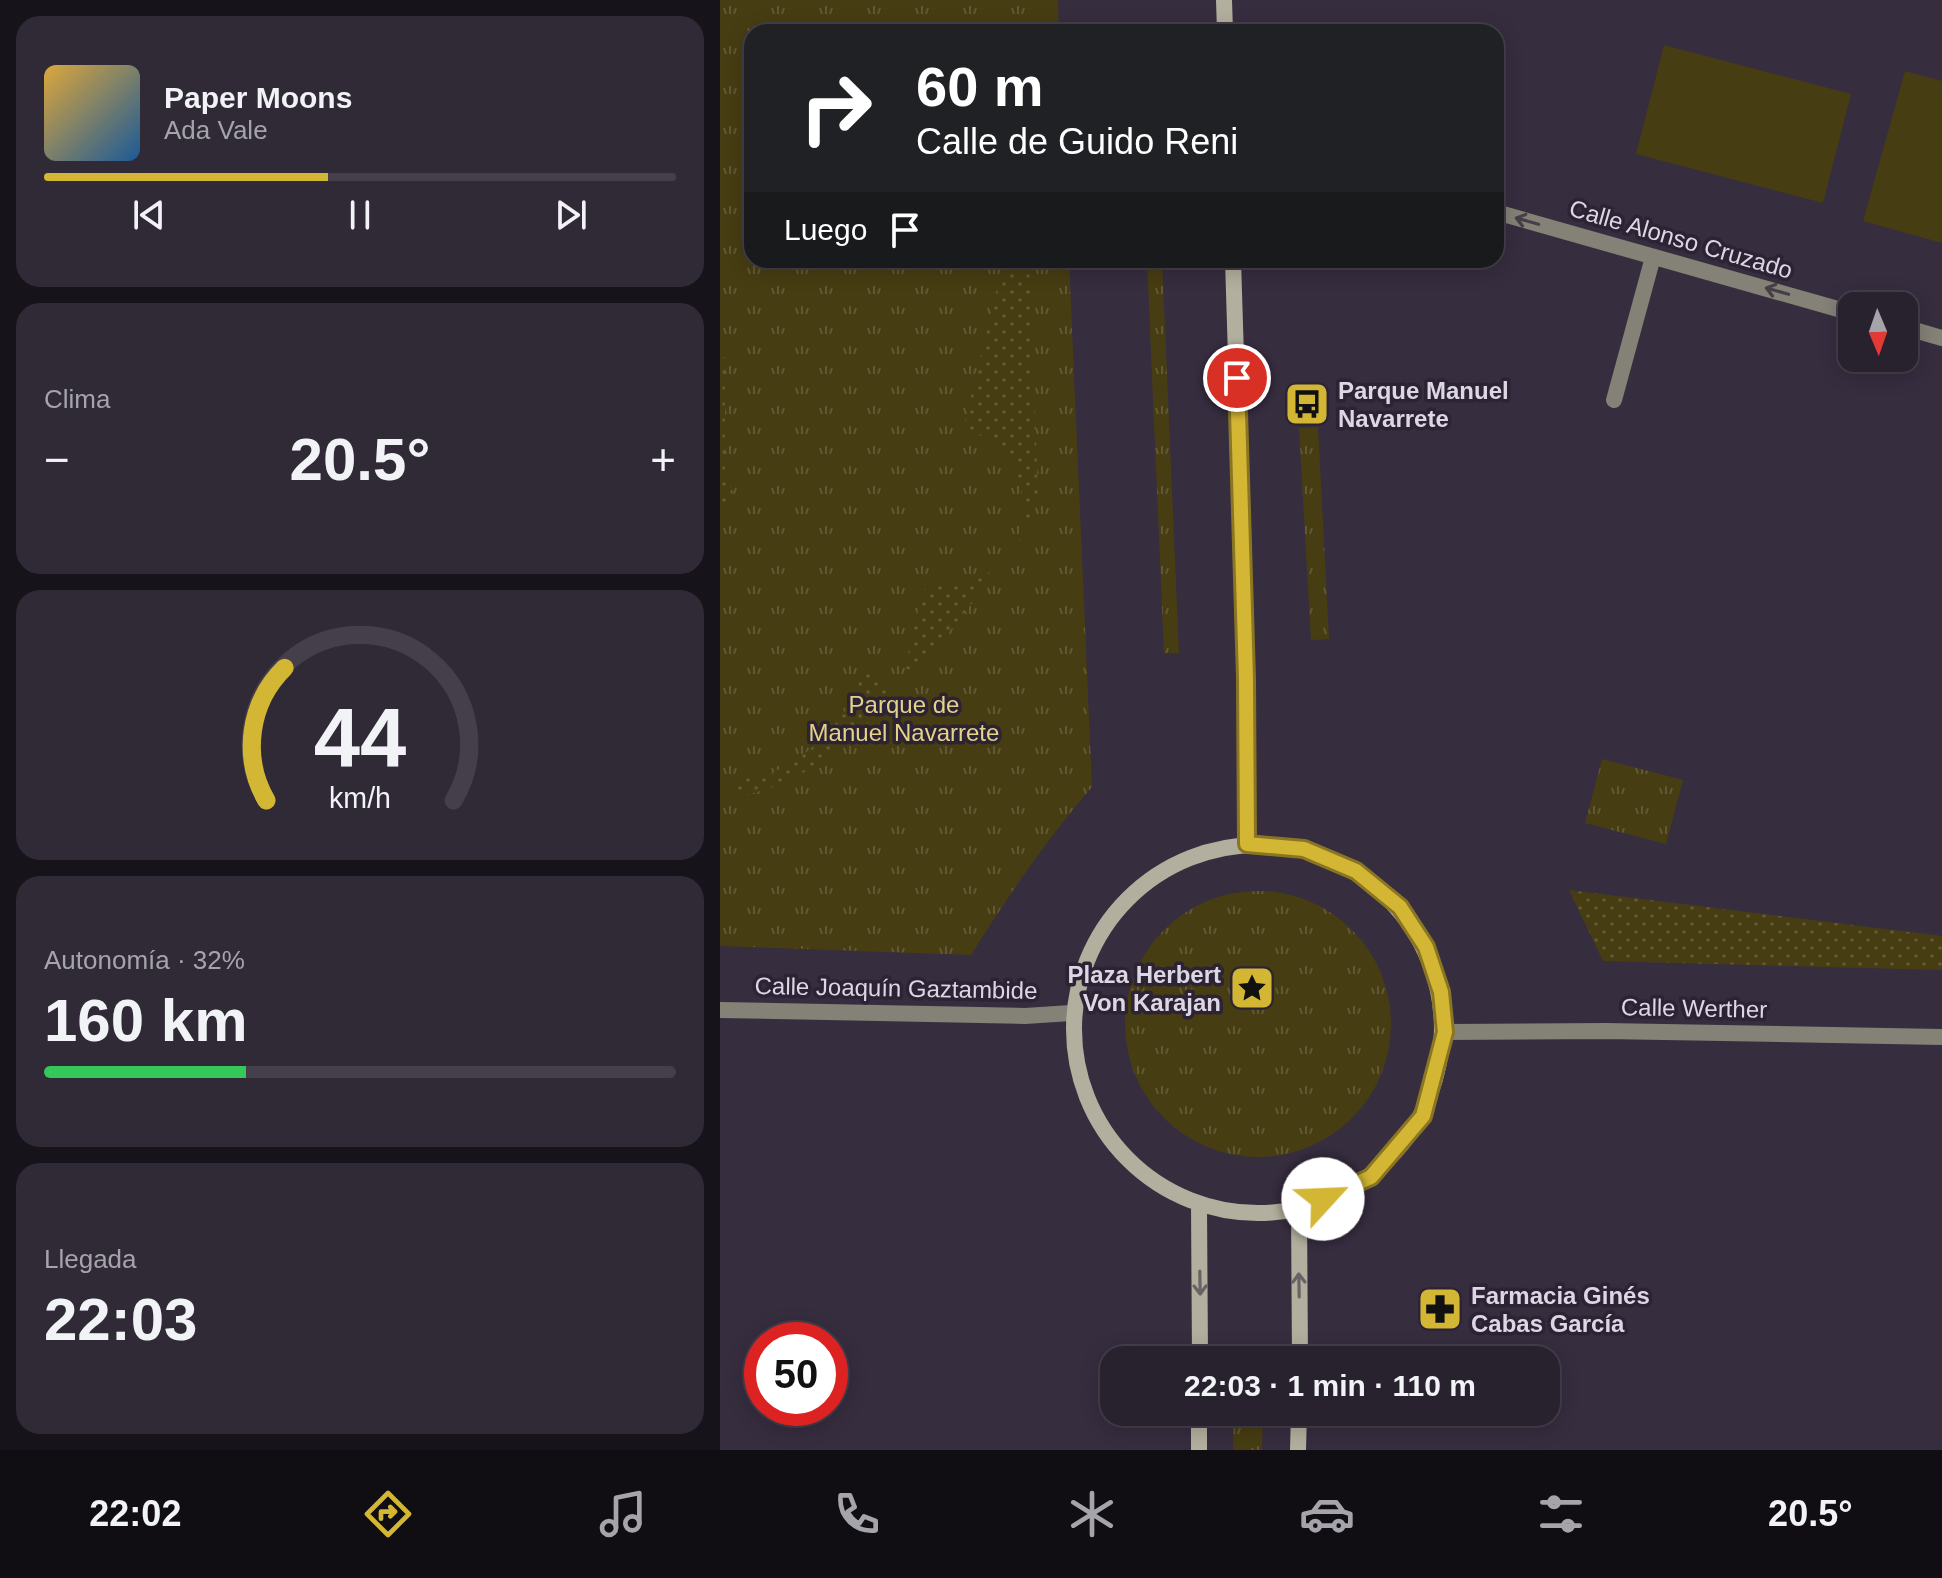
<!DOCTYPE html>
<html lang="es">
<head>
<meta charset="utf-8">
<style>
	:root { --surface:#28222f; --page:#302a37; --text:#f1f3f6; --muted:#a5a4aa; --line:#443f4b; --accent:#d4b635 }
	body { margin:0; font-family:Arial,sans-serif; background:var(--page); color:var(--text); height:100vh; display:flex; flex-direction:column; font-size:30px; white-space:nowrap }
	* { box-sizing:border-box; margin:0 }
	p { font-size:26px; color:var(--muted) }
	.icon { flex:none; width:44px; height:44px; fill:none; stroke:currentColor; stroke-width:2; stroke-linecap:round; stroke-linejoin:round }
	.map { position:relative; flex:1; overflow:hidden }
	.sheet { display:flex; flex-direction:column; gap:16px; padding:16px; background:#16131a; width:720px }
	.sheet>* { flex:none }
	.banner { position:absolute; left:24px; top:24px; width:760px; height:244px; border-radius:24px; box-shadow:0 4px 20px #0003,0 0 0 2px var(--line); background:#202124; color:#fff; overflow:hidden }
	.needle { width:52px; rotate:178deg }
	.buttons { position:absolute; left:1118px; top:292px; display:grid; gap:16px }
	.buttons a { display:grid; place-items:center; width:80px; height:80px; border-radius:16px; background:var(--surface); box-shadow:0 4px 20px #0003,0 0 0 2px var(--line); font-size:40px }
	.speed { position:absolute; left:24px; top:1322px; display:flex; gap:16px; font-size:40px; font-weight:700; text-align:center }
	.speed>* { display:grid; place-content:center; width:104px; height:104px; border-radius:50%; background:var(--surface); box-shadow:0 4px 20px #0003,0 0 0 2px var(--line); line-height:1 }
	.speed .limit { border:12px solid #d22; background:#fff; color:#111 }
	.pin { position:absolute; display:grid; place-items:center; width:68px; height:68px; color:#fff; margin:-34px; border:4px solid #fff; border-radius:50%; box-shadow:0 2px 8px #0007 }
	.me { position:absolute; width:88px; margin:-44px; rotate:65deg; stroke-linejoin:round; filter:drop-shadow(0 0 6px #0008) }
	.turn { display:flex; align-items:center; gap:28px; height:168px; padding:0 40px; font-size:36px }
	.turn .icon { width:104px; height:104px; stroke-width:2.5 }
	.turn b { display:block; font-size:56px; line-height:68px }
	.then { display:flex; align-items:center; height:76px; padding:0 40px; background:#0003; gap:16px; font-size:30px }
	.big { font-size:60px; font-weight:600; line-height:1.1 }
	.sheet .tile { flex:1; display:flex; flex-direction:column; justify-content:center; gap:12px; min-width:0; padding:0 28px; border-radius:24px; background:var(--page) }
	.sheet .dial { align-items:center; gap:0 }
	.dial svg { height:208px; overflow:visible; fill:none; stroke:var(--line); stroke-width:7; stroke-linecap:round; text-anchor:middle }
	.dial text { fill:var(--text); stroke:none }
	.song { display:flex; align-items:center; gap:24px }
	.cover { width:96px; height:96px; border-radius:12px; background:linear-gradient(135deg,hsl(40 70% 55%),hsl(210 70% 35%)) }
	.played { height:8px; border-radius:4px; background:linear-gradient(90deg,var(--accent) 45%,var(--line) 45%) }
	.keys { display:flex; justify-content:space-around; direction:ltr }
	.heat { display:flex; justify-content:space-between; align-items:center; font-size:44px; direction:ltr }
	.charge { height:12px; border-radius:6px; background:linear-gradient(90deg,#34c759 32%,var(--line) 0) }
	.trip { position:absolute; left:380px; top:1346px; width:460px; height:80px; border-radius:24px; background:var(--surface); box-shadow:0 4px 20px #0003,0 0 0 2px var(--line); font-weight:600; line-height:80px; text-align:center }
	.tab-bar { display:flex; height:128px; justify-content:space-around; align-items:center; background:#100e13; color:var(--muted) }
	.tab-bar .icon { width:56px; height:56px }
	.tab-bar .active { color:var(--accent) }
	.tab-bar b { font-size:36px; color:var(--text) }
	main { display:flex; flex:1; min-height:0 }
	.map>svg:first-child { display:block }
	.grass { fill:url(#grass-tufts) }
	.garden { fill:url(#garden-dots) }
	.pitch { fill:#473d13 }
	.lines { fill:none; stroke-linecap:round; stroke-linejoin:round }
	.lane { stroke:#848177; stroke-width:16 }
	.street { stroke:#848177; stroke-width:16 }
	.secondary { stroke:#b3af9e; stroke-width:16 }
	.oneway { stroke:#463f49 }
	.oneway2 { stroke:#696264 }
	.route-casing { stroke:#8a7622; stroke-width:20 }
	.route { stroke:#d4b635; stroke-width:14 }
	.labels { text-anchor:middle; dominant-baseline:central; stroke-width:7; stroke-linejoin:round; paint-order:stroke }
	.street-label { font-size:24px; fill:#ddd7e3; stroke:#2c2335 }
	.poi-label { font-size:24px; font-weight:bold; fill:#ddd7e3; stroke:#2c2335; text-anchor:start }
	.park-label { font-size:24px; fill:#e5d289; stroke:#2c2335 }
</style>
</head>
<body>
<main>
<section class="sheet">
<div class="tile">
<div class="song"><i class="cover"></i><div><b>Paper Moons</b><p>Ada Vale</p></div></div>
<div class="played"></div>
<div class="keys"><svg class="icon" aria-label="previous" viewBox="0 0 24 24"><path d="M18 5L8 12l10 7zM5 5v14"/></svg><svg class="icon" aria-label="pause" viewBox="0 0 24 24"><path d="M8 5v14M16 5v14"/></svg><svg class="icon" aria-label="next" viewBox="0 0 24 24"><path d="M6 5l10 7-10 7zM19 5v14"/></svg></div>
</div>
<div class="tile"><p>Clima</p>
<div class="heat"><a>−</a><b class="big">20.5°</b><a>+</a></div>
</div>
<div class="tile dial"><svg viewBox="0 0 100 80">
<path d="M14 69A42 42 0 1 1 86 69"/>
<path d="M14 69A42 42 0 0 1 21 18" stroke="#d4b635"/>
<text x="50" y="56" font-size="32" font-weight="700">44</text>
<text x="50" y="72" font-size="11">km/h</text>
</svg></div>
<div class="tile"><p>Autonomía · 32%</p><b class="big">160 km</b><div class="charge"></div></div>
<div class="tile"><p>Llegada</p><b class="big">22:03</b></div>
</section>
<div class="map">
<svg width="1222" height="1450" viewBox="0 0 1222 1450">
	<defs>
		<pattern id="grass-tufts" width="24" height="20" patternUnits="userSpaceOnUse" patternTransform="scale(2)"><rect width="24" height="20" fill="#473d13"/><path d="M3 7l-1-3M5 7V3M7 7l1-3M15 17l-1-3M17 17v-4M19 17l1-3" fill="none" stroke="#615835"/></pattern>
		<pattern id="garden-dots" width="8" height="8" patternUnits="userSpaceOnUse" patternTransform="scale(2)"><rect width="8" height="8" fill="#473d13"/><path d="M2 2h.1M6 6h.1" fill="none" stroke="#615835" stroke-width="1.8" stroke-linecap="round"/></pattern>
	</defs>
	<rect width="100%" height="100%" fill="#362d3f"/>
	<!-- grass -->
	<path class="grass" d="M 0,0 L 338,0 L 339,32 L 32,32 L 32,260 L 349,260 L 372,787 C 326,840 288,896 251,955 L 0,946 Z
		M 427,260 L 442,260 L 459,653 L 444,653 Z
		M 598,427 L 609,639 L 591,640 L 579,428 Z
		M 882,759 L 963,780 L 946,844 L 865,823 Z
		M405 1024a133 133 0 1 1 266 0a133 133 0 1 1-266 0Z
		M 514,1412 L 543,1412 L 542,1450 L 513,1450 Z"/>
	<!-- garden -->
	<path class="garden" d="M 284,260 L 309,260 L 318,491 L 312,515 L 300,541 C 306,509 304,462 273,441 C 265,436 252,433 243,430 Z
		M 0,357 L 5,357 L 5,480 L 13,490 L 12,504 L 0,514 Z
		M 290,556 L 195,674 L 185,668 L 202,591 L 219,579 C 250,591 266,576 290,556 Z
		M 146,665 L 174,696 C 126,747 87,782 17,797 L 17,780 L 48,775 L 73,762 L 102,740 L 130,705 Z
		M 849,890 L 1222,936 L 1222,970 L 883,961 Z"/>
	<!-- pitch -->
	<path class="pitch" d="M 944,45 L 1131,94 L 1103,203 L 916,154 Z
		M 1185,71 L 1222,81 L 1222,243 L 1143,221 Z"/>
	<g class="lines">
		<!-- lane -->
		<path class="lane" d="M 894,400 L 933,257"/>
		<!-- street -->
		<path class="street" d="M 776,212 L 1132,313
			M 1184,327 L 1222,338
			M 0,1010 L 305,1016 L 351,1013
			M 725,1032 L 886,1031 L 1222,1037"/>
		<!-- secondary -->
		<path class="secondary" d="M 504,0 L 505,32
			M 513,260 L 526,679 L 527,844
			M354 1029a184 184 0 1 1 368 0a184 184 0 1 1-368 0Z
			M 479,1205 L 480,1360
			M 579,1210 L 580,1360
			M 479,1450 L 479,1412
			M 578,1450 L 579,1412"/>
	</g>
	<!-- one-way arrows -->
	<defs><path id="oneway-shaft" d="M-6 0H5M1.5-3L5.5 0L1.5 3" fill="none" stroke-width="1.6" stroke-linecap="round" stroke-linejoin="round" transform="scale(2)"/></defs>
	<g class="oneway">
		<use href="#oneway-shaft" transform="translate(807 221) rotate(-164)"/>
		<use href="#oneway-shaft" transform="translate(1057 291) rotate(-164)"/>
	</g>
	<g class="oneway2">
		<use href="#oneway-shaft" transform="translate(480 1283) rotate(89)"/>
		<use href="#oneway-shaft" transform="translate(579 1285) rotate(-91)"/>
	</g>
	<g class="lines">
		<!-- route casing -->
		<g class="route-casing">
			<path id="route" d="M 517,378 L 526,679 L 527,844 L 584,849 L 636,871 L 680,907 L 706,947 L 721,992 L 725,1032 L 703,1116 L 651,1177 L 603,1199"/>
		</g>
		<!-- route -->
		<use href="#route" class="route"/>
	</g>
	<!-- icons -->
	<defs>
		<g id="bus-square" transform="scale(2.3)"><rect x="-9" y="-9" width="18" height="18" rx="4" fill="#d4b635" stroke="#2c2335"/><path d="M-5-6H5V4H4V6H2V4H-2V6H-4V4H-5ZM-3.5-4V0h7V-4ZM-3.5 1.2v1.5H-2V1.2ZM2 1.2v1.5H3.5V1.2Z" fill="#111"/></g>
		<g id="sight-square" transform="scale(2.3)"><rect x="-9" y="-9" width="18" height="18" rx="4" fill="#d4b635" stroke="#2c2335"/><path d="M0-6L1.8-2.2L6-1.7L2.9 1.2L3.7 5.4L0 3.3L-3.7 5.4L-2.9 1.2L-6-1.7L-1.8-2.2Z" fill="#111"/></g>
		<g id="pharmacy-square" transform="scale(2.3)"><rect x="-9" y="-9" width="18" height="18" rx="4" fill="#d4b635" stroke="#2c2335"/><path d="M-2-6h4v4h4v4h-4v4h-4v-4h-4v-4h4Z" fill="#111"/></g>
	</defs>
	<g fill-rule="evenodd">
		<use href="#bus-square" x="587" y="404"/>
		<use href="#sight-square" x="532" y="988"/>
		<use href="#pharmacy-square" x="720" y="1309"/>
	</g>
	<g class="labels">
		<!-- street labels -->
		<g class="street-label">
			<text transform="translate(961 239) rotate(16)">Calle Alonso Cruzado</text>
			<text transform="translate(176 988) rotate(1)">Calle Joaquín Gaztambide</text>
			<text transform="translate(974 1008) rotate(1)">Calle Werther</text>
		</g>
		<!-- poi labels -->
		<g class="poi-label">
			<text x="618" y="390">Parque Manuel<tspan x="618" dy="28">Navarrete</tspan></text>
			<text x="501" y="974" text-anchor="end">Plaza Herbert<tspan x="501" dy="28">Von Karajan</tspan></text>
			<text x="751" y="1295">Farmacia Ginés<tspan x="751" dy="28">Cabas García</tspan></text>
		</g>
		<!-- park labels -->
		<g class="park-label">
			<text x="184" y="704">Parque de<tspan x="184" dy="28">Manuel Navarrete</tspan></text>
		</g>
	</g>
</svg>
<div class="buttons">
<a><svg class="needle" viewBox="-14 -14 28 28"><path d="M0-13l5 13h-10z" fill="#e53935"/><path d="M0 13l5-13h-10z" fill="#a5a4aa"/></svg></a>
</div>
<div class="speed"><div class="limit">50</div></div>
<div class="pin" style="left:517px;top:378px;background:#d93025"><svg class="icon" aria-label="arrive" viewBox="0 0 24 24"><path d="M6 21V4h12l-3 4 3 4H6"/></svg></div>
<svg class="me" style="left:603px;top:1199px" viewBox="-20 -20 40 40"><circle r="19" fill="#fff"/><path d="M0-13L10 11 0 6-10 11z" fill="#d4b635"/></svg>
<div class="trip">22:03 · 1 min · 110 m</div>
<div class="banner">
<div class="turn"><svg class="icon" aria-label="right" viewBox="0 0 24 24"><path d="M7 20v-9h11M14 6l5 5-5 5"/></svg><div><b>60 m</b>Calle de Guido Reni</div></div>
<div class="then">Luego<svg class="icon" aria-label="arrive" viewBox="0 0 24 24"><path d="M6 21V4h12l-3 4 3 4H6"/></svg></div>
</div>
</div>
</main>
<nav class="tab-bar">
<b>22:02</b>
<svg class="icon active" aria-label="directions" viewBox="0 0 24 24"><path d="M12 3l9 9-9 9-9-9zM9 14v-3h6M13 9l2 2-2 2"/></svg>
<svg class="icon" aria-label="music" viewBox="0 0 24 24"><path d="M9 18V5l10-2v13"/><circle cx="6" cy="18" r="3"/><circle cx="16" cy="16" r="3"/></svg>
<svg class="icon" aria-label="phone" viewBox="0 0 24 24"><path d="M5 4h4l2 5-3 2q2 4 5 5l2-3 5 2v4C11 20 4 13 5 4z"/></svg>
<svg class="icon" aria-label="climate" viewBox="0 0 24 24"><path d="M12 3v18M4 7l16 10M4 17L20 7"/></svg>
<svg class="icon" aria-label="car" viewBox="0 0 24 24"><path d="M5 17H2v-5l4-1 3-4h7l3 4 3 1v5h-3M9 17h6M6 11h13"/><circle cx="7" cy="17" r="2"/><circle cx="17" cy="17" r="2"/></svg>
<svg class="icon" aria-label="filters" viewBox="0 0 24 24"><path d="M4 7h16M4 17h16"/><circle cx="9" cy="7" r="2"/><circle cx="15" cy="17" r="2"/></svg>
<b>20.5°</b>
</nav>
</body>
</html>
